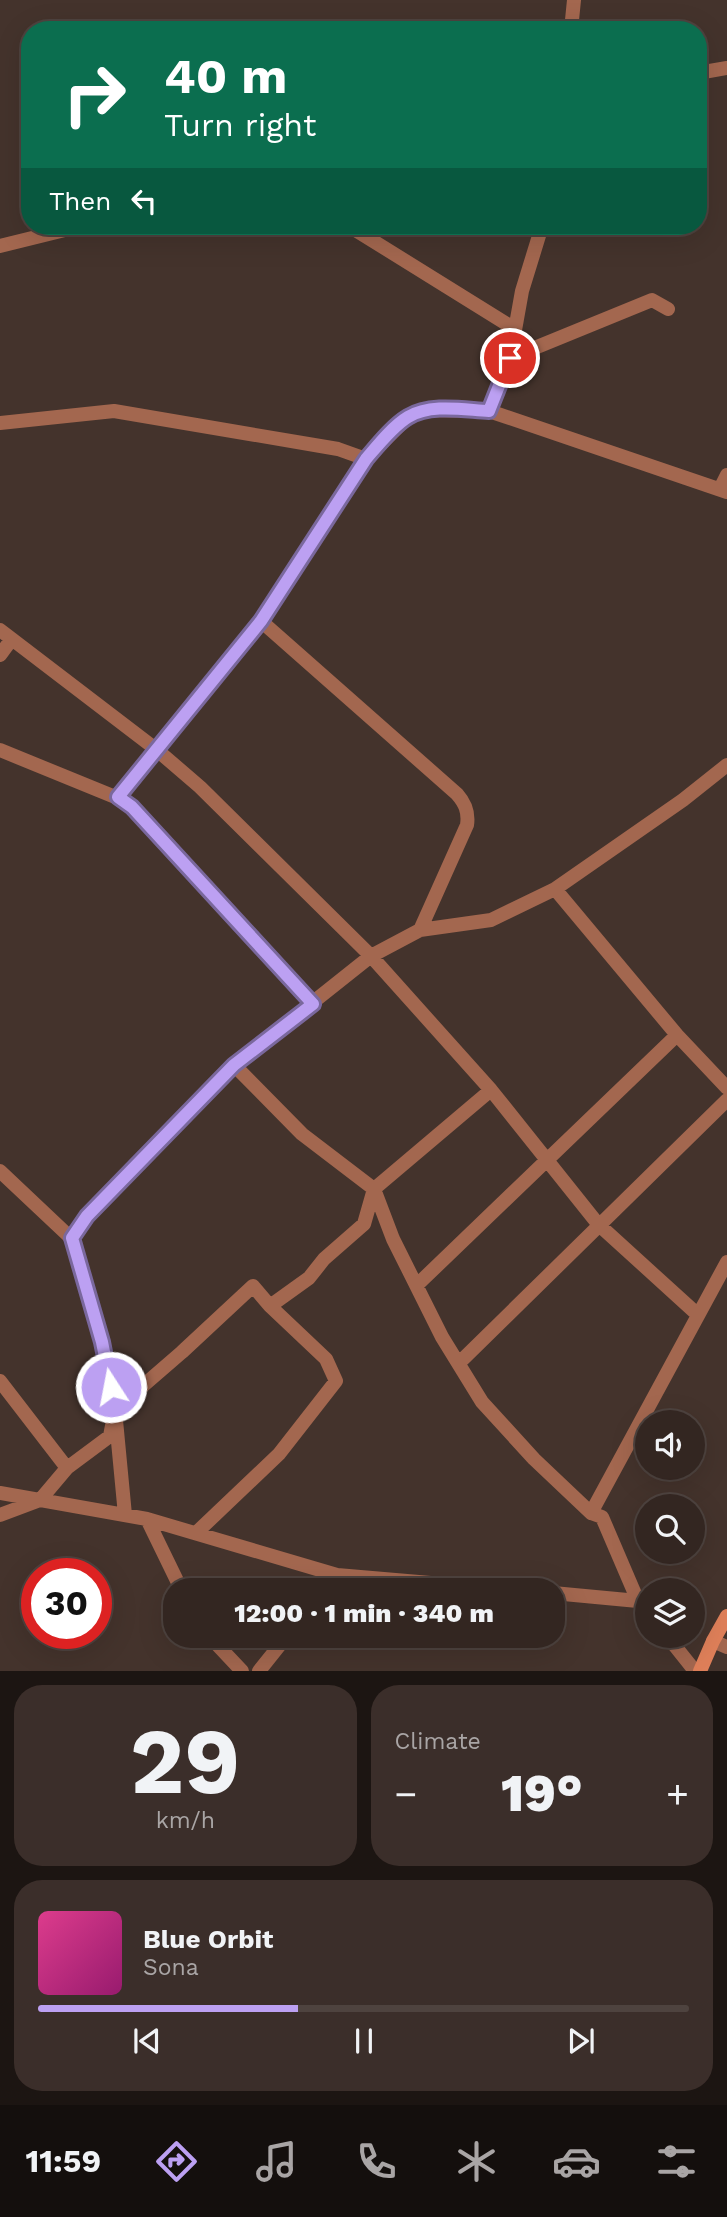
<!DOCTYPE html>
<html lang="en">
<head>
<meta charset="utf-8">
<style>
	:root { --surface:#332621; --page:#3b2e2a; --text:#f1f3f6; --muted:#a9a5a5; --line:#4e433f; --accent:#bca0f2 }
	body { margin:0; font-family:"Work Sans",sans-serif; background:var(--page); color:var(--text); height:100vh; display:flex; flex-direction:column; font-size:26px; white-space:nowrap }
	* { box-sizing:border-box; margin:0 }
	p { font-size:23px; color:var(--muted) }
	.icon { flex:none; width:38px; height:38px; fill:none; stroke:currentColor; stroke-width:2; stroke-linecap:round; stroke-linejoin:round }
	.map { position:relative; height:1671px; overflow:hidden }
	.panel { display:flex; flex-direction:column; gap:14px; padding:14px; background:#1c1512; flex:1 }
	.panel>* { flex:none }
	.hud { position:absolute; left:21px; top:21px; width:686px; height:214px; border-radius:28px; box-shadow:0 7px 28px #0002,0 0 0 2px var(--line); background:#0b6e4f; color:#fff; overflow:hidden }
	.tools { position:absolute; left:635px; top:1410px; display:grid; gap:14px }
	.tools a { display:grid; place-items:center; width:70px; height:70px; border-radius:50%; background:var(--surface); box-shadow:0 7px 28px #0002,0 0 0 2px var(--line); font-size:35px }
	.speed { position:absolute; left:21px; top:1558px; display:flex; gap:14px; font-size:35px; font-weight:700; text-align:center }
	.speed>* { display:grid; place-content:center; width:91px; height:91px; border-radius:50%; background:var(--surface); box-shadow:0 7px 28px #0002,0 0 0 2px var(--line); line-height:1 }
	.speed .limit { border:10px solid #d22; background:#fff; color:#111 }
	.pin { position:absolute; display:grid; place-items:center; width:60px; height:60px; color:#fff; margin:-30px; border:4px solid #fff; border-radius:50%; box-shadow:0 2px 7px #0007 }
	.me { position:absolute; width:77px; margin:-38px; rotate:349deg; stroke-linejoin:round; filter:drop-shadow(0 0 5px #0008) }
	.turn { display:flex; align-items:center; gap:24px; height:147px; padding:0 28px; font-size:32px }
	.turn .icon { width:91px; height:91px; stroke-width:2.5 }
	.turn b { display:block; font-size:49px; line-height:60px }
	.then { display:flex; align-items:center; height:66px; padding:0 28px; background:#0003; gap:14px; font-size:26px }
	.big { font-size:52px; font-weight:800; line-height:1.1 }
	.panel .tile { flex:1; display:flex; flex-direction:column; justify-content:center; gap:10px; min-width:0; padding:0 24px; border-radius:28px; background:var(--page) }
	.panel .dial { align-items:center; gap:0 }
	.dial b { font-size:91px; line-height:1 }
	.song { display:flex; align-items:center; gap:21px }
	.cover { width:84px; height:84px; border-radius:10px; background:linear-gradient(135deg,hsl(330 70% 55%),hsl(320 70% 35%)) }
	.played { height:7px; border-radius:4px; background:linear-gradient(90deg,var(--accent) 40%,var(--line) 40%) }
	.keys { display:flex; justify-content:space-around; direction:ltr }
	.heat { display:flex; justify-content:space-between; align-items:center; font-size:38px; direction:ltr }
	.panel .tiles { flex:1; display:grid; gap:14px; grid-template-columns:1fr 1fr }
	.tile:last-child { grid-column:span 2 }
	.trip { position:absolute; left:163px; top:1578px; width:402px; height:70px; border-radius:28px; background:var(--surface); box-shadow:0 7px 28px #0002,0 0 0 2px var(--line); font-weight:800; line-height:70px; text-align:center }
	.tabs { display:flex; height:112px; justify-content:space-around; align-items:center; background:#140f0d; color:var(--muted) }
	.tabs .icon { width:49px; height:49px }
	.tabs .on { color:var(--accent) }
	.tabs b { font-size:32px; color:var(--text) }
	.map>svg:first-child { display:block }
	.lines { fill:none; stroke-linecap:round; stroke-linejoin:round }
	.minor { stroke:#a3674f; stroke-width:14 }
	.secondary { stroke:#de7f59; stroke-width:14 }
	.route-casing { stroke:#7a689d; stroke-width:18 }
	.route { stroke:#bca0f2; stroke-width:12 }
</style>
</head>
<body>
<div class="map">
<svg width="727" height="1671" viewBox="0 0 727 1671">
	<rect width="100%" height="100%" fill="#44332c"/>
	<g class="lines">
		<!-- minor -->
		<path class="minor" d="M 571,30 L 574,0
			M 698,73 L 727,68
			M 349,226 L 515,329
			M 0,246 L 81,226
			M 510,358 L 652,300 L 668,309
			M 489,411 L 510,358 L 522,291 L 542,226
			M 0,423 L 114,411 L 338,449 L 366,459 L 408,417 L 427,410 L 489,411 L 727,492
			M 720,489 L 727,475
			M 261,621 L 457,794 C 465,803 469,812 467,825 L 420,930
			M 0,630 L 157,750 L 200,787 L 371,956 L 491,1090 L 598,1224 L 697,1314
			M 0,655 L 11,640
			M 0,750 L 125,801 L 313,1004
			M 118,797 L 261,621 L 366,459
			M 555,889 L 677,1035 L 727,1088
			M 234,1065 L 302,1134 L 374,1189 L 393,1239 L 442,1337 L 482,1402 L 534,1459 L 591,1513 L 602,1517 L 638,1601 L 648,1613
			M 0,1171 L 72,1239
			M 417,1285 L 677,1035
			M 459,1363 L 727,1100
			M 0,1381 L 67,1468
			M 0,1493 L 147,1519 L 337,1575
			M 591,1513 L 727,1262
			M 0,1515 L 40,1500 L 67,1468 L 110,1436 L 115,1410 L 182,1352 L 253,1286 L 270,1306 L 309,1278 L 324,1259 L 364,1224 L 374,1189 L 491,1090
			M 125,1515 L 115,1410 L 102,1342 L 72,1239 L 87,1216 L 234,1065 L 371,956 L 420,930 L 491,920 L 555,889 L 683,800 L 727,765
			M 147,1519 L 182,1591
			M 196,1533 L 279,1454 L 336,1381 L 326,1359 L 270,1306
			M 329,1591 L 337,1575 L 523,1591
			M 553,1593 L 638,1601
			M 209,1636 L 242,1671
			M 667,1636 L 695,1671
			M 713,1641 L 727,1647
			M 259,1671 L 287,1636"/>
		<!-- secondary -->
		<path class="secondary" d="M 700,1671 L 713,1641 L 727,1616"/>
	</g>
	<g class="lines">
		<!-- route casing -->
		<g class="route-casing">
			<path id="route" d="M 111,1387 L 102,1342 L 72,1238 L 87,1216 L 234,1065 L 313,1004 L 132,807 L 118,797 L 261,621 L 366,459 C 378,445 393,426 408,417 C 431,403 465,410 489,411 L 510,358"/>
		</g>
		<!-- route -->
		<use href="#route" class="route"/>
	</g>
</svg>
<div class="tools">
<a><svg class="icon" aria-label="sound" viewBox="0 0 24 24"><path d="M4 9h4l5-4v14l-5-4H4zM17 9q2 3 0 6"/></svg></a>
<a><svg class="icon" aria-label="search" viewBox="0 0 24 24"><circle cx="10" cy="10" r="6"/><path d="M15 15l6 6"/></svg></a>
<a><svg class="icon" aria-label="layers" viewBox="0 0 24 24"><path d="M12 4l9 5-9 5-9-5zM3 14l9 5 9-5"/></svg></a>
</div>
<div class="speed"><div class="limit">30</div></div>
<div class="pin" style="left:510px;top:358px;background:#d93025"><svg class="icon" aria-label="arrive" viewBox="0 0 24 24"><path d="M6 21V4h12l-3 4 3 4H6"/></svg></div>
<svg class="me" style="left:111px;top:1387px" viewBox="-20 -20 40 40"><circle r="17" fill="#bca0f2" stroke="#fff" stroke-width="3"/><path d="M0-11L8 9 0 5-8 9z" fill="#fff"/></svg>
<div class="trip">12:00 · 1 min · 340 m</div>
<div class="hud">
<div class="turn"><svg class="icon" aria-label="right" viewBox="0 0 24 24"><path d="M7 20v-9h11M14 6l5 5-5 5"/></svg><div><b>40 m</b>Turn right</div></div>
<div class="then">Then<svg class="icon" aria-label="left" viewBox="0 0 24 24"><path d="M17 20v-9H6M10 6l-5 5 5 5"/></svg></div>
</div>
</div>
<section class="panel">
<div class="tiles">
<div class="tile dial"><b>29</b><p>km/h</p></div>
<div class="tile"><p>Climate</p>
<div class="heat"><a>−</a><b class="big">19°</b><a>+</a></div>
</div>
<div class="tile">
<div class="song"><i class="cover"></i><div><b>Blue Orbit</b><p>Sona</p></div></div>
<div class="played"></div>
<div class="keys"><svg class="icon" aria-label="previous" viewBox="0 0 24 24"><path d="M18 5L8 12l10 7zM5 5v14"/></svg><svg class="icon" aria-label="pause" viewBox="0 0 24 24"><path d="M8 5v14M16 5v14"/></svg><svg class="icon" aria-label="next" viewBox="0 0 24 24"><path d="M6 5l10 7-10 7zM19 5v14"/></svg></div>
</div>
</div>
</section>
<nav class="tabs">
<b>11:59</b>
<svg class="icon on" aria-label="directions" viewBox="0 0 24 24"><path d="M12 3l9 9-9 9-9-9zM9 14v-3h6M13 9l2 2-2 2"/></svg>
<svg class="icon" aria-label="music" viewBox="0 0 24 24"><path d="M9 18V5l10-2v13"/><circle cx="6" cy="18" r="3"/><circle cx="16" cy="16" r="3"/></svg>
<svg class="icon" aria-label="phone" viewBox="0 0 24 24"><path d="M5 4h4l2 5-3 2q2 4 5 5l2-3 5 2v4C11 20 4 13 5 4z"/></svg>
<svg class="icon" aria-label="climate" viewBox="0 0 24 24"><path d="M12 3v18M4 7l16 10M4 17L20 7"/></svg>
<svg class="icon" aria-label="car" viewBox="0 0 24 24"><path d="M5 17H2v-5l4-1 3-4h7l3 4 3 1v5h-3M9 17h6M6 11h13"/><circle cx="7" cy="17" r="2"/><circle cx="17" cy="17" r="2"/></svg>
<svg class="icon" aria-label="filters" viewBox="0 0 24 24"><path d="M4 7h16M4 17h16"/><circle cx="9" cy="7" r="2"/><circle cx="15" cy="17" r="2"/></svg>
</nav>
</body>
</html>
